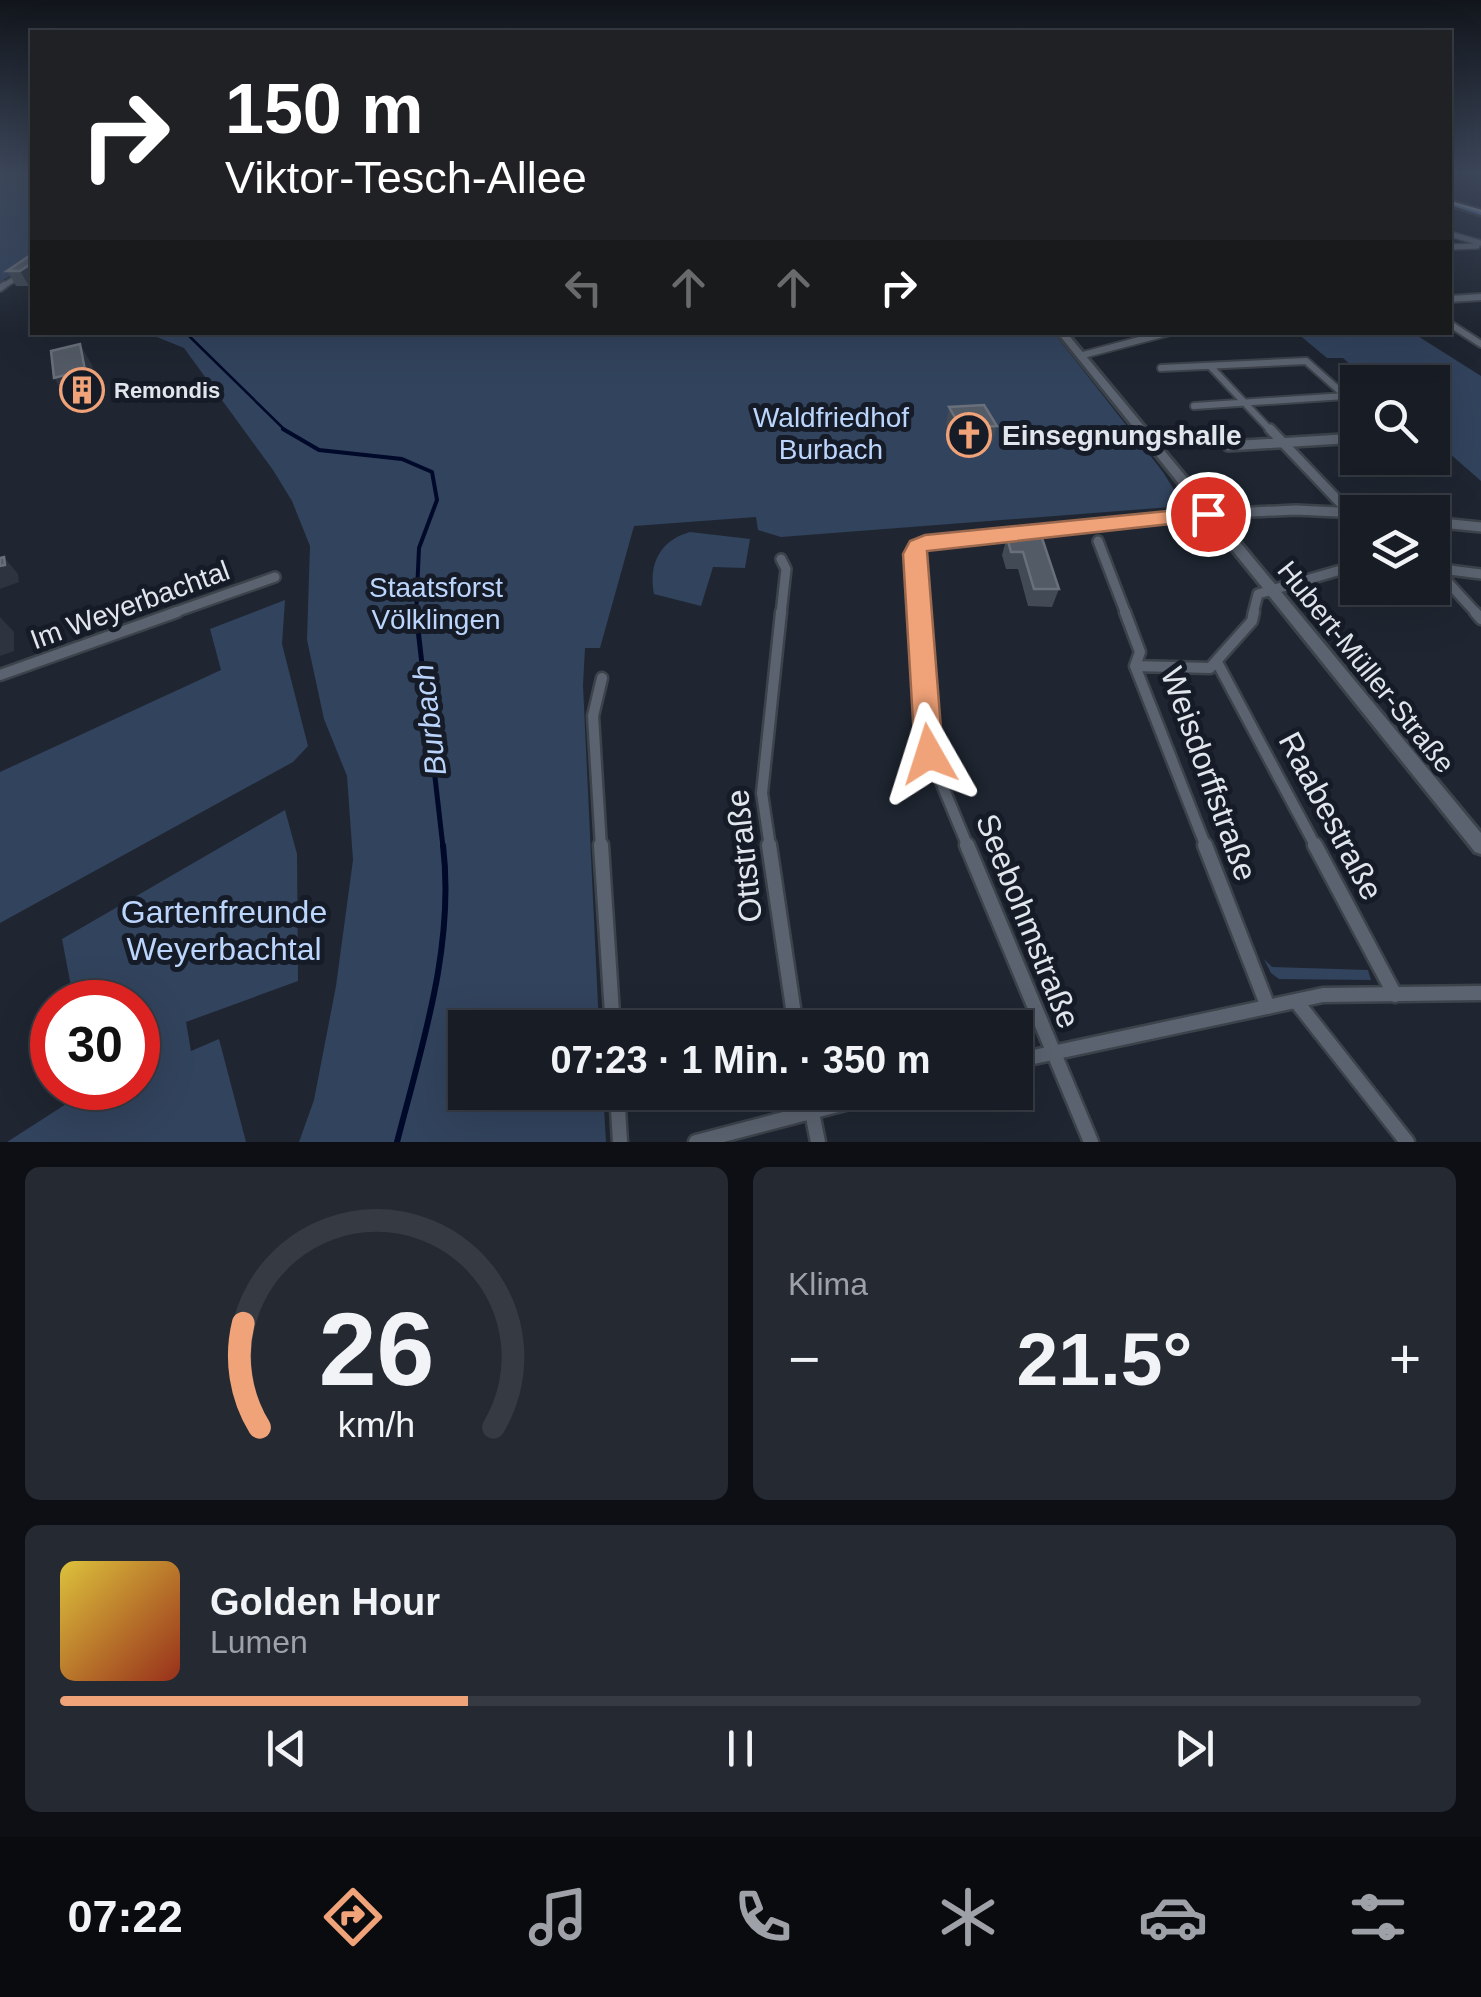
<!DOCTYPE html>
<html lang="de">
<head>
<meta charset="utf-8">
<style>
	:root { --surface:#171c25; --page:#242932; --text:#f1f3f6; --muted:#9ea1a7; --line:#363a42; --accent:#f0a278 }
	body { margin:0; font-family:Helvetica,sans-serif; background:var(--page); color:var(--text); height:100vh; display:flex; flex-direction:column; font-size:38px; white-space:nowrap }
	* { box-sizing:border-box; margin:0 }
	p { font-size:32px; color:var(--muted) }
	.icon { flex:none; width:55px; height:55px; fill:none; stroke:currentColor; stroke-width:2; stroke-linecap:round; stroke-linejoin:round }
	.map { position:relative; height:1142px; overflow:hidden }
	.panel { display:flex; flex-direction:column; gap:25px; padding:25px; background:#0d0f14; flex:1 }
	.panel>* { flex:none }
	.guide { position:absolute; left:30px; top:30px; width:1422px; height:305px; border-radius:0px; box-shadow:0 10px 40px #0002,0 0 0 2px var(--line); background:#202124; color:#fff; overflow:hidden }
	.buttons { position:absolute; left:1340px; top:365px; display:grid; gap:20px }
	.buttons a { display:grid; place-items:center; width:110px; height:110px; border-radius:0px; background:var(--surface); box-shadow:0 10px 40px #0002,0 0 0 2px var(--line); font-size:50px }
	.speed { position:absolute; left:30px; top:980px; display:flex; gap:20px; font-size:50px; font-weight:700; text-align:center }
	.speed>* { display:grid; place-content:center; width:130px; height:130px; border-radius:50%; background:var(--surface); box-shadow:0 10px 40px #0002,0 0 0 2px var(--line); line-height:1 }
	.speed .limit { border:15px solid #d22; background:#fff; color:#111 }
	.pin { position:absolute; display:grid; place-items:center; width:85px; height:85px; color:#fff; margin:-42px; border:5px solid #fff; border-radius:50%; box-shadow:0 2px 10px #0007 }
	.me { position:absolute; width:110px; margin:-55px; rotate:354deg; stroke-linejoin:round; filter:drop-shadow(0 0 8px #0008) }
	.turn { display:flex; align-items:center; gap:35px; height:210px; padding:0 30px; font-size:45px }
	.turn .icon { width:130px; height:130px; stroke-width:2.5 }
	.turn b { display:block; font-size:70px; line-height:85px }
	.lanes { display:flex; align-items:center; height:95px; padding:0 30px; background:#0003; justify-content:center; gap:50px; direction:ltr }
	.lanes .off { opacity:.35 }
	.big { font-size:75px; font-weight:700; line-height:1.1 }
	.panel .widget { flex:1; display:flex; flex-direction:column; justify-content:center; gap:15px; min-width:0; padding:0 35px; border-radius:15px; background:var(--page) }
	.panel .dial { align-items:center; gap:0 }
	.dial svg { height:260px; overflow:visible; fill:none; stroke:var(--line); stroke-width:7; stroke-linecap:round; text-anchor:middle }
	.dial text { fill:var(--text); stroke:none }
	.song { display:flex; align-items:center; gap:30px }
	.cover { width:120px; height:120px; border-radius:15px; background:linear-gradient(135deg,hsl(50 70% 55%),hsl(10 70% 35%)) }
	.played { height:10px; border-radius:5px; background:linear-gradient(90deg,var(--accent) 30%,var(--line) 30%) }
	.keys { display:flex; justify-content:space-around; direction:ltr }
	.heat { display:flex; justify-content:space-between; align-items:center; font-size:55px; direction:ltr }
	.panel .tiles { flex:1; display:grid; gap:25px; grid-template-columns:1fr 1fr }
	.widget:last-child { grid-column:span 2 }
	.trip { position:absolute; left:448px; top:1010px; width:585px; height:100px; border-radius:0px; background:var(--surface); box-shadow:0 10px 40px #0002,0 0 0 2px var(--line); font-weight:700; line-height:100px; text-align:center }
	.dock { display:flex; height:160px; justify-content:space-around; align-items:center; background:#090b0f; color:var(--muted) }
	.dock .icon { width:70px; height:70px }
	.dock .current { color:var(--accent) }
	.dock b { font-size:45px; color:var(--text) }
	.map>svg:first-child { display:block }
	.green { fill:#32435d }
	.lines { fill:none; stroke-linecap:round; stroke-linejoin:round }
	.stream-far3 { stroke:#00092a; stroke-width:2.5 }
	.stream-far2 { stroke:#00092a; stroke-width:4 }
	.stream-far1 { stroke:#00092a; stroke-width:5 }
	.stream { stroke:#00092a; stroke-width:6 }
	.minor-far4-casing { stroke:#3d434b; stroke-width:8 }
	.minor-far3-casing { stroke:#3d434b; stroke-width:10 }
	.minor-far2-casing { stroke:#3d434b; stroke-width:14 }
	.minor-far1-casing { stroke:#3d434b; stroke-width:15 }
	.minor-casing { stroke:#3d434b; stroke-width:19 }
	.tertiary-casing { stroke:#3d434b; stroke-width:14 }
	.secondary-casing { stroke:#3d434b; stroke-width:6 }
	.primary-casing { stroke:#3d434b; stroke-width:5 }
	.minor-far4 { stroke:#5b6370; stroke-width:5 }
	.minor-far3 { stroke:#5b6370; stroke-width:6 }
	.minor-far2 { stroke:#5b6370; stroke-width:9 }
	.minor-far1 { stroke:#5b6370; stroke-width:10 }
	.minor { stroke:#5b6370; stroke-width:14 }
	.tertiary { stroke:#5b6370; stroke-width:9 }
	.secondary { fill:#5b6370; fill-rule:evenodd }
	.primary { fill:#6783b1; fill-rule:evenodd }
	.tram { stroke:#a5abb3; stroke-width:2.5 }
	.wall { fill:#424a55 }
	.shaded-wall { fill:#2d3440 }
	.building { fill:#535b66; stroke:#69707b; stroke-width:2.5 }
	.route { fill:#f0a278; stroke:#9c694e; stroke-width:2.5 }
	.labels { text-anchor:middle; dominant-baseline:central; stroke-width:10; stroke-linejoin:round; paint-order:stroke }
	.far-poi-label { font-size:22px; font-weight:bold; fill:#e1e6ed; stroke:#161c27; text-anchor:start }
	.park-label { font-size:28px; fill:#bcd5fc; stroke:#161c27 }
	.poi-label { font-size:28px; font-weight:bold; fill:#e1e6ed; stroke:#161c27; text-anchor:start }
	.street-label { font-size:28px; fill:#e1e6ed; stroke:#161c27 }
	.water-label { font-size:30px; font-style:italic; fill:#bbd4fb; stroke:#161c27 }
	.near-street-label { font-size:32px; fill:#e1e6ed; stroke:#161c27 }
	.near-park-label { font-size:32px; fill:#bcd5fc; stroke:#161c27 }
</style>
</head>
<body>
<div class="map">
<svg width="1481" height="1142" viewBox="0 0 1481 1142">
	<rect width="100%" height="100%" fill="#1f2631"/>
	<!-- green -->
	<path class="green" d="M 0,174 L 32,174 L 32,263 L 0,282 Z
		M 147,333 L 1054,333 L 1163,472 L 1184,506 L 781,537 L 758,530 L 756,517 L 634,526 L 600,648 L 585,648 L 583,685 L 599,1027 L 465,1028 L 465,1092 L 603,1093 L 606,1142 L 299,1142 L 314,1100 L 336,986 L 353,860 L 347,776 L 324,719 L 307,640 L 310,546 L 292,501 L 273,470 L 184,348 Z
		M 1297,333 L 1413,333 L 1481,376 L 1481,481 L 1433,439 L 1432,382 L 1369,382 L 1343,358 L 1327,358 Z
		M 690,532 L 750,539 L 745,568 L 713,567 L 701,606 L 654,594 C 648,563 661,540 690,532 Z
		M 285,600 L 282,644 L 308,746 L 293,762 L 0,923 L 0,772 L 221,670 L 210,629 Z
		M 285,810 L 297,854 L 298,981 L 186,1022 L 191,1051 L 219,1039 L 246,1142 L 7,1142 L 91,1088 L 138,1088 L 138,1002 L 74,1002 L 62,939 Z
		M 1264,959 L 1272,967 L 1368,970 L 1371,980 L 1279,979 L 1271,973 Z"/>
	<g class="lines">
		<!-- stream-far3 -->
		<path class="stream-far3" d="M 185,332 L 287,432"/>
		<!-- stream-far2 -->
		<path class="stream-far2" d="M 283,429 L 319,450 L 402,459 L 432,472 L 437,500 L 419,548 L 416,614"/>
		<!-- stream-far1 -->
		<path class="stream-far1" d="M 416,612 L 443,847"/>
		<!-- stream -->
		<path class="stream" d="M 397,1142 C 422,1045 455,946 443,845"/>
		<!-- minor-far4 casing -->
		<g class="minor-far4-casing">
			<path id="minor-far4" d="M 1450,234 L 1481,243
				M 1450,247 L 1477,246
				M 0,288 L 32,268"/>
		</g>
		<!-- minor-far3 casing -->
		<g class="minor-far3-casing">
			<path id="minor-far3" d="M 0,288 L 4,285
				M 1450,299 L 1481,297
				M 1450,324 L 1481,344
				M 1083,355 L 1170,332
				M 1210,366 L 1272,432
				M 1161,368 L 1306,361 L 1358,407
				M 1194,406 L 1345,396"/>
		</g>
		<!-- minor-far2 casing -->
		<g class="minor-far2-casing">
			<path id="minor-far2" d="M 1270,429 L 1349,512
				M 1228,446 L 1358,438
				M 1098,541 L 1126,614
				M 781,559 L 786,569 L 781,614
				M 1434,568 L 1481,574
				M 1435,568 L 1477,614
				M 170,614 L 275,577
				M 919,614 L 914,553 L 925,542 L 1208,514
				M 1253,614 L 1258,594 L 1358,565"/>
		</g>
		<!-- minor-far1 casing -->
		<g class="minor-far1-casing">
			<path id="minor-far1" d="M 918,612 L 929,753 L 968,847
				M 1125,612 L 1140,652 L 1135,666
				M 1475,612 L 1481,619
				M 1217,662 L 1316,847
				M 0,675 L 177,612
				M 601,847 L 593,716 L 602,678
				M 770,847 L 762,793 L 781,612
				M 1206,847 L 1135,666 L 1210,668 L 1252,621 L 1254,612"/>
		</g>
		<!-- minor casing -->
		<g class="minor-casing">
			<path id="minor" d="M 601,845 L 613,1028
				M 769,845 L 796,1028
				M 967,845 L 1091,1142
				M 1205,845 L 1268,1007
				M 1315,845 L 1395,995
				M 1296,1001 L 1407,1142
				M 1015,1061 L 1323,995 L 1481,993
				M 617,1092 L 620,1142
				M 808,1092 L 818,1142
				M 696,1142 L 887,1092"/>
		</g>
		<!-- tertiary casing -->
		<g class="tertiary-casing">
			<path id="tertiary" d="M 1208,514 L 1296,510 L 1358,513
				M 1432,522 L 1481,527"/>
		</g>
		<!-- secondary casing -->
		<g class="secondary-casing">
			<path id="secondary" d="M 1057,332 L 1066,332 L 1481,833 L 1481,854 L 1475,852 Z"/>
		</g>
		<!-- primary casing -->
		<g class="primary-casing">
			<path id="primary" d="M 1450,201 L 1481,210 L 1481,215 L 1450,205 Z"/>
		</g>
		<!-- minor-far4 -->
		<use href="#minor-far4" class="minor-far4"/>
		<!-- minor-far3 -->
		<use href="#minor-far3" class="minor-far3"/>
		<!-- minor-far2 -->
		<use href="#minor-far2" class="minor-far2"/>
		<!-- minor-far1 -->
		<use href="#minor-far1" class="minor-far1"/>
		<!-- minor -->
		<use href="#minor" class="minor"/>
		<!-- tertiary -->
		<use href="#tertiary" class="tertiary"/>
		<!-- secondary -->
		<use href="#secondary" class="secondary"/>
		<!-- primary -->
		<use href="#primary" class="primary"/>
		<!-- tram -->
		<path class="tram" d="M 1450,202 L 1481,211"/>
	</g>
	<!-- wall -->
	<path class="wall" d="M 32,254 L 29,286 L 16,286 L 7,271 Z
		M 949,407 L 997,426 L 992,443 L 957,445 L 946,424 Z
		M 1007,537 L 1042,538 L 1059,589 L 1052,607 L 1028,606 L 1018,569 L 1006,569 L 1002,555 Z"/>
	<!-- shaded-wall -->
	<path class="shaded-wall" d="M 32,263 L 32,284 L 29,286 L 20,271 Z
		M 80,344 L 92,365 L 98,391 L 67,400 L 54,378 Z
		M 4,557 L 18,574 L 19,582 L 0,589 L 0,566 Z
		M 0,617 L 14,632 L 14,651 L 0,656 Z"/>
	<!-- building -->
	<path class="building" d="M 32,254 L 32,263 L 20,271 L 7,271 Z
		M 80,344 L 85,370 L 54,378 L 51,351 Z
		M 984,405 L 997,426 L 961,428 L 949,407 Z
		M 1007,537 L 1042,538 L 1059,589 L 1034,589 L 1023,552 L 1011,552 Z
		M 4,557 L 5,565 L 0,566 L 0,558 Z"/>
	<!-- sky -->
	<linearGradient id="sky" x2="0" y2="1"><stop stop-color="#11151b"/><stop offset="0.52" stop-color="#3c475a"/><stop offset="1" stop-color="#3c475a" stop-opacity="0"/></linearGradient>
	<rect width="1481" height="333" fill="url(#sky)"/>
	<!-- route -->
	<path class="route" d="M 1208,507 L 1219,514 L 1215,519 L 927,551 L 943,754 L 939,762 L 929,765 L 919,762 L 915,754 L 903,554 L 910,541 L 925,535 Z"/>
	<!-- icons -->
	<defs>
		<g id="building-ring" transform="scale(2.25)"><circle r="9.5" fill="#161c27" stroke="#f0a278" stroke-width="1.5"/><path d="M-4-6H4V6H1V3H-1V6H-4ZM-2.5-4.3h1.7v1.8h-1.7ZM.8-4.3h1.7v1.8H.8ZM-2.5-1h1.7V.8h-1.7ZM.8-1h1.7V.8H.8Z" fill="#f0a278"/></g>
		<g id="church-ring" transform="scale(2.25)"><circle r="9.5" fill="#161c27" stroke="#f0a278" stroke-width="1.5"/><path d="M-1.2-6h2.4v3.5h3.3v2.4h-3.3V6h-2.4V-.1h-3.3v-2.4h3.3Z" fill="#f0a278"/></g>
	</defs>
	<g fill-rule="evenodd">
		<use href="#building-ring" x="82" y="390"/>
		<use href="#church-ring" x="969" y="435"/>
	</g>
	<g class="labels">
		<!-- far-poi labels -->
		<g class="far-poi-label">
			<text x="114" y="390">Remondis</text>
		</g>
		<!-- park labels -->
		<g class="park-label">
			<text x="831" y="417">Waldfriedhof<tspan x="831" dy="32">Burbach</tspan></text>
			<text x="436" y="587">Staatsforst<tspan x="436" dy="32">Völklingen</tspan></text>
		</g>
		<!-- poi labels -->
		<g class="poi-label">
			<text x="1002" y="435">Einsegnungshalle</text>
		</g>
		<!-- street labels -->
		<g class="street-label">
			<text transform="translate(130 605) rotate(-20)">Im Weyerbachtal</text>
			<text transform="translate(1366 667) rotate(51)">Hubert-Müller-Straße</text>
		</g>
		<!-- water labels -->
		<g class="water-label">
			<text transform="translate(429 720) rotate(-97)">Burbach</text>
		</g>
		<!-- near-street labels -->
		<g class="near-street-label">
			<text transform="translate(1209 774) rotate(70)">Weisdorffstraße</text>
			<text transform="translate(1331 816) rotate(62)">Raabestraße</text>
			<text transform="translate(744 856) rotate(-96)">Ottstraße</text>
			<text transform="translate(1028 921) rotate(68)">Seebohmstraße</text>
		</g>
		<!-- near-park labels -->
		<g class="near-park-label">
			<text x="224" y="912">Gartenfreunde<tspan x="224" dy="37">Weyerbachtal</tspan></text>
		</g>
	</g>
</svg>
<div class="buttons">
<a><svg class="icon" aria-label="search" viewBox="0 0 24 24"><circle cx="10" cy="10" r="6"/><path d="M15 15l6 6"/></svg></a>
<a><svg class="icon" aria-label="layers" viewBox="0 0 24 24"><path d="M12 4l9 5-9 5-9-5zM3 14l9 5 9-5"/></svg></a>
</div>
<div class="speed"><div class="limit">30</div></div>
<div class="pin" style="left:1208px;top:514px;background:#d93025"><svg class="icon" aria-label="arrive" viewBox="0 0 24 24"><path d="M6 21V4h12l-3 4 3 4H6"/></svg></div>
<svg class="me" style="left:929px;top:754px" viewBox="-20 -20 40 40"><path d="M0-17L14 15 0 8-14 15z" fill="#f0a278" stroke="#fff" stroke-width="4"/></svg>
<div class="trip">07:23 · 1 Min. · 350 m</div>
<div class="guide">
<div class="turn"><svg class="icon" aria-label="right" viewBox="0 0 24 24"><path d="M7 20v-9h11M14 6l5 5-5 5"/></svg><div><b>150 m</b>Viktor-Tesch-Allee</div></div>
<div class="lanes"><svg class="icon off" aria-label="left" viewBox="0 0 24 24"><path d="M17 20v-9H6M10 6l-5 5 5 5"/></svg><svg class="icon off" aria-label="ahead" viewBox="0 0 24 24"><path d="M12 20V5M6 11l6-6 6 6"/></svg><svg class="icon off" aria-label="ahead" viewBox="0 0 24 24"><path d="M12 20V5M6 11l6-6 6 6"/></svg><svg class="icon" aria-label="right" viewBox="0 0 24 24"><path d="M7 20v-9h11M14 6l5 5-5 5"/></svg></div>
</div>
</div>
<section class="panel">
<div class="tiles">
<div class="widget dial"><svg viewBox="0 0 100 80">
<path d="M14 69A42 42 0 1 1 86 69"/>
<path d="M14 69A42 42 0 0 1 9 37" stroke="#f0a278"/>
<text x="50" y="56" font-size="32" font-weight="700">26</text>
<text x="50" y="72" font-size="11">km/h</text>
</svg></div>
<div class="widget"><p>Klima</p>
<div class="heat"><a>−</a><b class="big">21.5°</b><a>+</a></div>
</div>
<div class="widget">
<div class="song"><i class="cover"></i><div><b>Golden Hour</b><p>Lumen</p></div></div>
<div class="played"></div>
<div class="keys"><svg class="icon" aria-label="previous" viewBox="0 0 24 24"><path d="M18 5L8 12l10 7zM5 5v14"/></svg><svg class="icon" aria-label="pause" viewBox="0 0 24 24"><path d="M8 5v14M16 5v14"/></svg><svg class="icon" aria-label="next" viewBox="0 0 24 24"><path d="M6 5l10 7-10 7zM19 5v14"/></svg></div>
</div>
</div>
</section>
<nav class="dock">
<b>07:22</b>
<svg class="icon current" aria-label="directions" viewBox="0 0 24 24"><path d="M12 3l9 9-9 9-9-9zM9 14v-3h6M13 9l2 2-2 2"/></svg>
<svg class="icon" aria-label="music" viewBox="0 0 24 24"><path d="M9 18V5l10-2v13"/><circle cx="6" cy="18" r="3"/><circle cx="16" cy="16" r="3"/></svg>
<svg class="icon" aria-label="phone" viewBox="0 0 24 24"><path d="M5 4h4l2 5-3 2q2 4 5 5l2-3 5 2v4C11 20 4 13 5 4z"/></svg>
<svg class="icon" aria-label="climate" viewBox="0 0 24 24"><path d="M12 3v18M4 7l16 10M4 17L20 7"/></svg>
<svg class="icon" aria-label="car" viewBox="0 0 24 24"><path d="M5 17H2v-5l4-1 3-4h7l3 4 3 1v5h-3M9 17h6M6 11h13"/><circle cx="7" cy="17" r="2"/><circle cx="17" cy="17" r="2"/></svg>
<svg class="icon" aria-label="filters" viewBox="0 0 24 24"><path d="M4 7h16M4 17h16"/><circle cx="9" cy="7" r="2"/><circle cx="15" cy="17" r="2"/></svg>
</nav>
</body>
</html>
